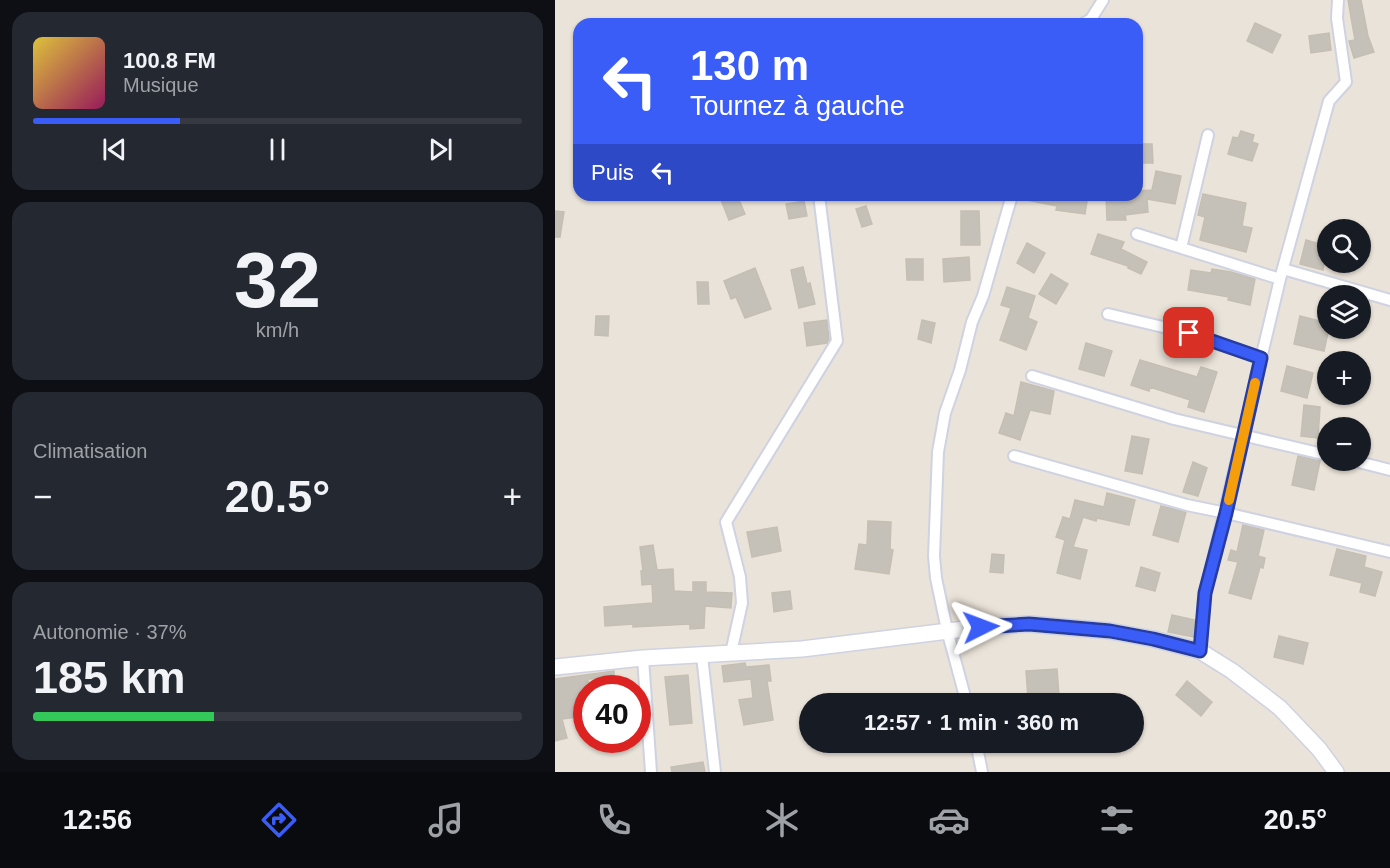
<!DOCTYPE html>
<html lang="fr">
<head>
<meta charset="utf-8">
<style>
	:root { --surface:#171b24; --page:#242831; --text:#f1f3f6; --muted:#9ea1a6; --line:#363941; --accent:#3a5cf7 }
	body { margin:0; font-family:Helvetica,sans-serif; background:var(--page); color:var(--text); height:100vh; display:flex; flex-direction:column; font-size:22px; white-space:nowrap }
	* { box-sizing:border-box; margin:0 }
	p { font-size:20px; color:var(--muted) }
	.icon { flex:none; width:33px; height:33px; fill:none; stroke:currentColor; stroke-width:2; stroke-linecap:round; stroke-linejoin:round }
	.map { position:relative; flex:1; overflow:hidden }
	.sheet { display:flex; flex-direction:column; gap:12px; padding:12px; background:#0d0f14; width:555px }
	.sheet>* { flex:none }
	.guide { position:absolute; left:18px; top:18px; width:570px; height:183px; border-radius:18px; box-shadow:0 2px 4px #0004; background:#3a5cf7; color:#fff; overflow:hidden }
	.buttons { position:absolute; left:762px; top:219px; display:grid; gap:12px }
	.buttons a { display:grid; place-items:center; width:54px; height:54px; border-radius:50%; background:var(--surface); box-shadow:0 2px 4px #0004; font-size:30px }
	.speed { position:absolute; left:18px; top:675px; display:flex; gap:12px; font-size:30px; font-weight:700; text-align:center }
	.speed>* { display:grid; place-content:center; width:78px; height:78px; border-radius:50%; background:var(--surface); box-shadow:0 2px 4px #0004; line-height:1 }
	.speed .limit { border:9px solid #d22; background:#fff; color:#111 }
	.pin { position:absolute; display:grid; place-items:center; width:51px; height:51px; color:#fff; margin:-26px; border-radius:12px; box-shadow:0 3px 9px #0006 }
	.me { position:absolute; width:66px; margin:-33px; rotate:87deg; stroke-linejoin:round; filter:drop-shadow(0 0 4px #0008) }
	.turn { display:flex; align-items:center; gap:21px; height:126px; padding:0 18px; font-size:27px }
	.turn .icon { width:78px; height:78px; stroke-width:2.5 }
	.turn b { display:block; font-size:42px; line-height:51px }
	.then { display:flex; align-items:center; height:57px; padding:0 18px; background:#0003; gap:12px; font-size:22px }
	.big { font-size:45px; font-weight:800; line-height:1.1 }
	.sheet .widget { flex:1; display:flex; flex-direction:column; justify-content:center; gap:9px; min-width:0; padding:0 21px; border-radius:18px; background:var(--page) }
	.sheet .dial { align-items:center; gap:0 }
	.dial b { font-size:78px; line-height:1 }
	.song { display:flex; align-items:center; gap:18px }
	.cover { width:72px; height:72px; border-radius:9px; background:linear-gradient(135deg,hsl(50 70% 55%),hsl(330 70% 35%)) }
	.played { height:6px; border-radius:3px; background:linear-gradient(90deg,var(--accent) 30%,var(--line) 30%) }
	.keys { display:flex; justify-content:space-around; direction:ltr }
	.heat { display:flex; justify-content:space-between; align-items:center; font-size:33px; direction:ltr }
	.charge { height:9px; border-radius:4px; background:linear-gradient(90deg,#34c759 37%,var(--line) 0) }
	.trip { position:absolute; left:244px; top:693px; width:345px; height:60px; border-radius:30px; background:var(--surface); box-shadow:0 2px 4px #0004; font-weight:800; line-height:60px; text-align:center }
	.dock { display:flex; height:96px; justify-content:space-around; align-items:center; background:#090b0e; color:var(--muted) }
	.dock .icon { width:42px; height:42px }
	.dock .active { color:var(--accent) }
	.dock b { font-size:27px; color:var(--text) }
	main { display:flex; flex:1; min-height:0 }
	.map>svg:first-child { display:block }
	.building { fill:#c5c1b8; stroke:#c5bfb3; stroke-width:1.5 }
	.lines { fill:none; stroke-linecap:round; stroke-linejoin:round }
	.street-casing { stroke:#cfd2e1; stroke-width:14 }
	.secondary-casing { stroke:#cfd2e1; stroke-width:18 }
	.street { stroke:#fff; stroke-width:10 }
	.secondary { stroke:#fff; stroke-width:15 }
	.route-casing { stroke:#263ca1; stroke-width:15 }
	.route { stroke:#3a5cf7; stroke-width:10 }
	.slow { stroke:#f59e0b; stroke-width:10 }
</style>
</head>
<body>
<main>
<section class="sheet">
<div class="widget">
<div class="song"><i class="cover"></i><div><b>100.8 FM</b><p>Musique</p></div></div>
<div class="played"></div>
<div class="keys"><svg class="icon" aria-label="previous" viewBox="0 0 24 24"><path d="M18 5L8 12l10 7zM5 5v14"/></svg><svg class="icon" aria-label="pause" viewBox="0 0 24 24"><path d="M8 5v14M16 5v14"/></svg><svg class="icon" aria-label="next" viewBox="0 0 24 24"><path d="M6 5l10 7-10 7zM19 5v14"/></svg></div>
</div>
<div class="widget dial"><b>32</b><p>km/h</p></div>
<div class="widget"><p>Climatisation</p>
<div class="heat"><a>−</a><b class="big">20.5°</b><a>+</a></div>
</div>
<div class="widget"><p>Autonomie · 37%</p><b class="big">185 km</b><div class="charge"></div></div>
</section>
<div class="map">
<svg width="835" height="772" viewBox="0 0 835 772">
	<rect width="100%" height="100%" fill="#eae3d9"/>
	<!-- building -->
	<path class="building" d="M 793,0 L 806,0 L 813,36 L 819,52 L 799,58 L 794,41 L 800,40 Z
		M 700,23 L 726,35 L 717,53 L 692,41 Z
		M 774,33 L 776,50 L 756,53 L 754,36 Z
		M 686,131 L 699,135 L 697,142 L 703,144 L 697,161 L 673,154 L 678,137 L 683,138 Z
		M 582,144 L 597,144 L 598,163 L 582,163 Z
		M 601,171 L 626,176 L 620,204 L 592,199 L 593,212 L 570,215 L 571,220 L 552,220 L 551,195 L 582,195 L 582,191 L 597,190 Z
		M 648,194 L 691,203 L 687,226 L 697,228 L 691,252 L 645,240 L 650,217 L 643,215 Z
		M 164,195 L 182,195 L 190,214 L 174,220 Z
		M 467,195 L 533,195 L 530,214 L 501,210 L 502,206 L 466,199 Z
		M 249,201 L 252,216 L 234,219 L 231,204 Z
		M 311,206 L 317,224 L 307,227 L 301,209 Z
		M 0,211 L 9,212 L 5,237 L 0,237 Z
		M 406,211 L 424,211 L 425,245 L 406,245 Z
		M 543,234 L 569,242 L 566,249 L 592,262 L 586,274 L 573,268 L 573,266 L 536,254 Z
		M 751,240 L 772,246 L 768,270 L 745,264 Z
		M 472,243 L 490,253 L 479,273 L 462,263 Z
		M 414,257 L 415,280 L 389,282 L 388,259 Z
		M 351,259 L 368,259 L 368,280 L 352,280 Z
		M 248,267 L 252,284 L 255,283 L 260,304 L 244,308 L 236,270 Z
		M 200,268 L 216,309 L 190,318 L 181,297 L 176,299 L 169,281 Z
		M 657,269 L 676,272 L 700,279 L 695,305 L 673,300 L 674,297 L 633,290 L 636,270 L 656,273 Z
		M 496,274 L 513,284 L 501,304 L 484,294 Z
		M 142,282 L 153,282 L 154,304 L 143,304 Z
		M 452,287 L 480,296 L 473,318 L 482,322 L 471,350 L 445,340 L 456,308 L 446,305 Z
		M 41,316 L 54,316 L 53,336 L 40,335 Z
		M 745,316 L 772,323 L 774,328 L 769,351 L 739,344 Z
		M 272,320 L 274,339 L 272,343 L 252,346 L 249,323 Z
		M 367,320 L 380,323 L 376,343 L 363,339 Z
		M 531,343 L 557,351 L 549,376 L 524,369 Z
		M 585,360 L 642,377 L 646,367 L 662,372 L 649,412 L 633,407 L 635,400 L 595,387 L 594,391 L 576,385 Z
		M 732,366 L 758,373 L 752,398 L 726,391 Z
		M 466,382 L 499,391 L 495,414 L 475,410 L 465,440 L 444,433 L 451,413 L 459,416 Z
		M 749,405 L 765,407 L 763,438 L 746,436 Z
		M 577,436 L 594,439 L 587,474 L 570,471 Z
		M 743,456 L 765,461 L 759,490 L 737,485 Z
		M 638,462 L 652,468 L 643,496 L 628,492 Z
		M 552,493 L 580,500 L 574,525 L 542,518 L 541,521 L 528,517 L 518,547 L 532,550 L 525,579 L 502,573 L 510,540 L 501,537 L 508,517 L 515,519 L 520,500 L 549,507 Z
		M 606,506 L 631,512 L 623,542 L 598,535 Z
		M 313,521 L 336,522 L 335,549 L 338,550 L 334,574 L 300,569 L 304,544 L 312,545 Z
		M 688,525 L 709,530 L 703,556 L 710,558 L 708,568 L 705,567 L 696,599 L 674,593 L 683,562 L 673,560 L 676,550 L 682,552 Z
		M 222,527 L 226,551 L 197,557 L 192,532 Z
		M 98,545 L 102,570 L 118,569 L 119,591 L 138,592 L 138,582 L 151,582 L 151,592 L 177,593 L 176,608 L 150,606 L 149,628 L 135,629 L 135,624 L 78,627 L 78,624 L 50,626 L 49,607 L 98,603 L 97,584 L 87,585 L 86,571 L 88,571 L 85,547 Z
		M 782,549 L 811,556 L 809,567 L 827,572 L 820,596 L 805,592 L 807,583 L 775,575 Z
		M 437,554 L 449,555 L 448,573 L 435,572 Z
		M 586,567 L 605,573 L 600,591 L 581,586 Z
		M 235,591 L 237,609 L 219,612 L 217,593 Z
		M 617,615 L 640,620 L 639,637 L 613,632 Z
		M 724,636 L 753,643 L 748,664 L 719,657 Z
		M 190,663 L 191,667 L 214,665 L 216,681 L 212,681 L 218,720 L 189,725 L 184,700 L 198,698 L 196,679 L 169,682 L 167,666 Z
		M 502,669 L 504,696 L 473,699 L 471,671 Z
		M 59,671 L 59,678 L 33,679 L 34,688 L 27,689 L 30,716 L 7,719 L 12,738 L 0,741 L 0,679 Z
		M 133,675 L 137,723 L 115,725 L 110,677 Z
		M 632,681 L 657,702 L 646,716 L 621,695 Z
		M 148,762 L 150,772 L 117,772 L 116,767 Z"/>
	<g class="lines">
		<!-- street casing -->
		<g class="street-casing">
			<path id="street" d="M 528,24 L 536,19 L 548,0
				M 582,234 L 725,279
				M 626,248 L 653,135
				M 728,269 L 835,300
				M 553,314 L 646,336 L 706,358
				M 477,376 L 619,419 L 772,455
				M 459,456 L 632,505 L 671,513 L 835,552
				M 796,460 L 835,470
				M 645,651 L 650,593 L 725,279 L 774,101 L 791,82 L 782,18 L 783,0
				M 176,653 L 187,603 L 185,577 L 171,522 L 282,341 L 264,195
				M 147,656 L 160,772
				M 88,658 L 96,772
				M 412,704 L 392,630 L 381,578 L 379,556 L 383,452 L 390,413 L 405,370 L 417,322 L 428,296 L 457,195
				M 421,742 L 427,772"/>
		</g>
		<!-- secondary casing -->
		<g class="secondary-casing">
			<path id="secondary" d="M 0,667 L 88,658 L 247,649 L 426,627 L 474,624 L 555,631 L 598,639 L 645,651 L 677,671 L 725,708 L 764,749 L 781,772"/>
		</g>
		<!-- street -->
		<use href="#street" class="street"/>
		<!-- secondary -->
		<use href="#secondary" class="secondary"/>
	</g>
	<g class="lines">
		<!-- route casing -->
		<g class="route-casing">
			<path id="route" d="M 426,627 L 474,624 L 555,631 L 598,639 L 645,651 L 650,593 L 671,513 L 706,358 L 634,333"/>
		</g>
		<!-- route -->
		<use href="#route" class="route"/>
		<!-- slow -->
		<path class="slow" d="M 674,500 L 700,383"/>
	</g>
</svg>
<div class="buttons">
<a><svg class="icon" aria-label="search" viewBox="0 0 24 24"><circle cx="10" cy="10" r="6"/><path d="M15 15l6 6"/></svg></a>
<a><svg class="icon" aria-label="layers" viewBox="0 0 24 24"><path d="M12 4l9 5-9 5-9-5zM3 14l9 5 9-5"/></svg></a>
<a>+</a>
<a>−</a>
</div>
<div class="speed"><div class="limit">40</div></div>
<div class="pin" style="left:634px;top:333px;background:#d93025"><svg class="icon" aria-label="arrive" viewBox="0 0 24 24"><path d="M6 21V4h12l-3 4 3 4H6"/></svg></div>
<svg class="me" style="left:426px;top:627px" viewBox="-20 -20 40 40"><path d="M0-17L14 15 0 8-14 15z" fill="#3a5cf7" stroke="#fff" stroke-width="4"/></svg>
<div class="trip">12:57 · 1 min · 360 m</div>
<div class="guide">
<div class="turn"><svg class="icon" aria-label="left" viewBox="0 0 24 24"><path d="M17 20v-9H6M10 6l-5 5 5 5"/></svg><div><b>130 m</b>Tournez à gauche</div></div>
<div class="then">Puis<svg class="icon" aria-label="left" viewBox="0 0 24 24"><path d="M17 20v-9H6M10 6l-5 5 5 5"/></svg></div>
</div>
</div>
</main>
<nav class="dock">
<b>12:56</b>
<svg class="icon active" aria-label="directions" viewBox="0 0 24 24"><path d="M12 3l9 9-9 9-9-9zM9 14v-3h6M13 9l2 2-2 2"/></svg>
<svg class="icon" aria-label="music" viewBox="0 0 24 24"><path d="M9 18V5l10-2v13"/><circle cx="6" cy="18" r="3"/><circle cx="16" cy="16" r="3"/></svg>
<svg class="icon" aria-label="phone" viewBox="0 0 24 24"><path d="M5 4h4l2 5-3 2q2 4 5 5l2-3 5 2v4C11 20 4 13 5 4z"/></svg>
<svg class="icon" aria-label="climate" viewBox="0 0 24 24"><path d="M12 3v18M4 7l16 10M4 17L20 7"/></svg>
<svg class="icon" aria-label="car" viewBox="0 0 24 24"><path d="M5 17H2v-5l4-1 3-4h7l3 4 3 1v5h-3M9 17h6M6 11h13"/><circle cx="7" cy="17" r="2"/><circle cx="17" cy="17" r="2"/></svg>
<svg class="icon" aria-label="filters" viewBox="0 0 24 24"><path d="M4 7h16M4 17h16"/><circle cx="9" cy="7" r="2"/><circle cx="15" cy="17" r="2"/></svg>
<b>20.5°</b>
</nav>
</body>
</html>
